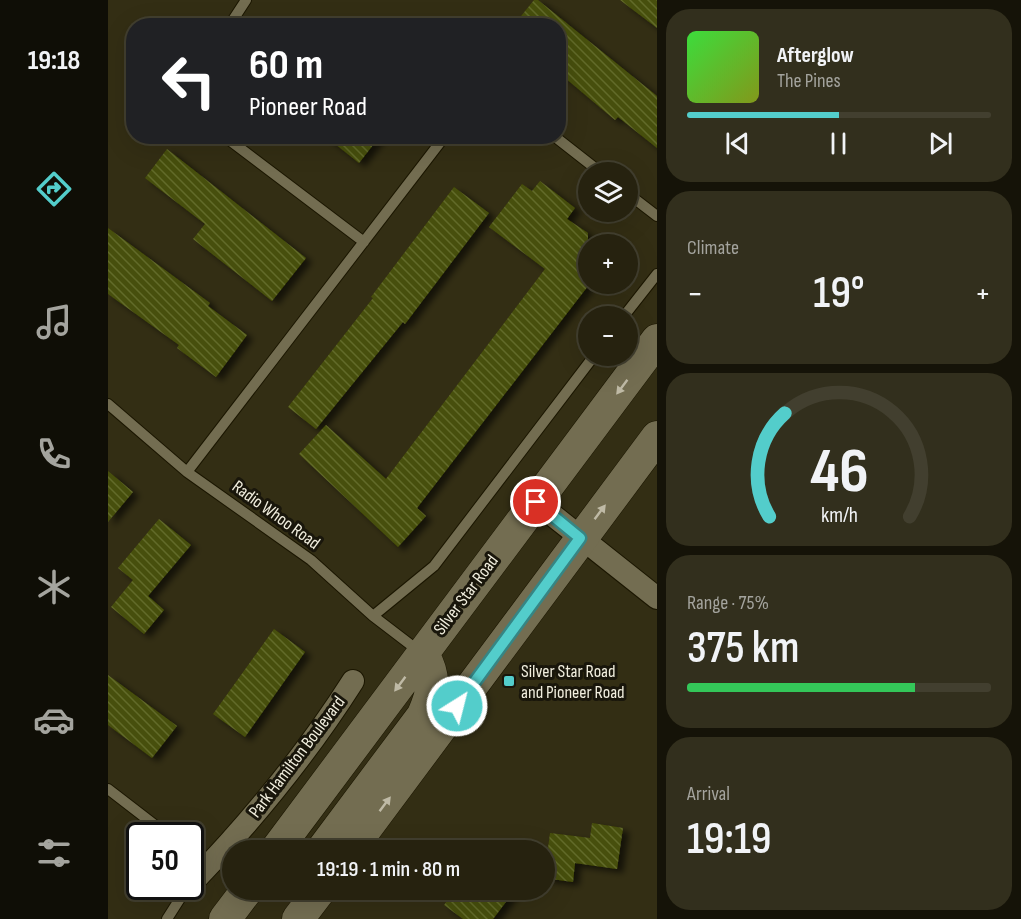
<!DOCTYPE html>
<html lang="en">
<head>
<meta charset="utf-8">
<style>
	:root { --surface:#26220f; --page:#322f1d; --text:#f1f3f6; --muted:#a4a49e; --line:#423f2f; --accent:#53cdcb }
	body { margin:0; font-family:"Sofia Sans Condensed",sans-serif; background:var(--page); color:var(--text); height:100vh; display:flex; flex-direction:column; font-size:22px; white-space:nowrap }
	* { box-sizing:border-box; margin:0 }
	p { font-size:20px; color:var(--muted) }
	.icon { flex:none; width:33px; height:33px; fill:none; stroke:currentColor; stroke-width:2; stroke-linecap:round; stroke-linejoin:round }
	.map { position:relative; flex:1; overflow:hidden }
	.panel { display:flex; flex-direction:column; gap:9px; padding:9px; background:#151308; width:364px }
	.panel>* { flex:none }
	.top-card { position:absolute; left:18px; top:18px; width:440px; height:126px; border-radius:24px; box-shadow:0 6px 24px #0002,0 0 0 2px var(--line); background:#202124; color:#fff; overflow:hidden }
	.tools { position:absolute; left:470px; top:162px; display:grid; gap:12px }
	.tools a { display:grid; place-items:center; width:60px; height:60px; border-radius:50%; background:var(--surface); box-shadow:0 6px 24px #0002,0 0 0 2px var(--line); font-size:30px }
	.speed { position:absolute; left:18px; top:822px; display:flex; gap:12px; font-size:30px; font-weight:700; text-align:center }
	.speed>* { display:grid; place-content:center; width:78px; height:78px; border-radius:50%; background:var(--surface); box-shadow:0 6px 24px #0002,0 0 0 2px var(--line); line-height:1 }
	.speed .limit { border:3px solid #111; border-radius:9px; background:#fff; color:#111 }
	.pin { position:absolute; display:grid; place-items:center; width:51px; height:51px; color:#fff; margin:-26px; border:3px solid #fff; border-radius:50%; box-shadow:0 2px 6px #0007 }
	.me { position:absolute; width:66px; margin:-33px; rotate:36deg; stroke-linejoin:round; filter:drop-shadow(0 0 4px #0008) }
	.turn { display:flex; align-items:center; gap:21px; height:126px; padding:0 24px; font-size:27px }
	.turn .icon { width:78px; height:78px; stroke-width:2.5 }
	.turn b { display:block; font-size:42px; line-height:51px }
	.big { font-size:45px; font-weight:600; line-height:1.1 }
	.panel .tile { flex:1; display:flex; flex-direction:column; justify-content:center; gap:9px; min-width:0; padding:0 21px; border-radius:24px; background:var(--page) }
	.panel .dial { align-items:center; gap:0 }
	.dial svg { height:156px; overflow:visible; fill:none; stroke:var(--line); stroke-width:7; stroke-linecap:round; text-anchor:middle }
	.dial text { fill:var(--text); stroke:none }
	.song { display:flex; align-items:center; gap:18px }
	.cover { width:72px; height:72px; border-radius:9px; background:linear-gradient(135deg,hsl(120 70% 55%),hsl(70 70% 35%)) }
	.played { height:6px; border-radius:3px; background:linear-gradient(90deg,var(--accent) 50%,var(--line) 50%) }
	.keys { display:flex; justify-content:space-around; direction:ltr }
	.heat { display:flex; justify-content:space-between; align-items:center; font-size:33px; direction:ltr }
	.charge { height:9px; border-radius:4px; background:linear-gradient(90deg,#34c759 75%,var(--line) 0) }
	.trip { position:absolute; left:114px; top:840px; width:333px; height:60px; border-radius:30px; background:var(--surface); box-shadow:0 6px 24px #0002,0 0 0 2px var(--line); font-weight:600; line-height:60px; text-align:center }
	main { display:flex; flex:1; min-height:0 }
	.tab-bar { display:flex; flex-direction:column; width:108px; justify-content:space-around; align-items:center; background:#0f0e06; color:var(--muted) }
	.tab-bar .icon { width:42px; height:42px }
	.tab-bar .current { color:var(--accent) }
	.tab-bar b { font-size:27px; color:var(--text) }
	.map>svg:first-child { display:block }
	.building { fill:url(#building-back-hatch); filter:url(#shadow) }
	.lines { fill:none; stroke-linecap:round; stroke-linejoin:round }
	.lane-casing { stroke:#1b1600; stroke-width:12 }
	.street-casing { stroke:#1b1600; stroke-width:24 }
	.secondary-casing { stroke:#1b1600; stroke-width:33 }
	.lane { stroke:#736d51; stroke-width:10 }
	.street { stroke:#736d51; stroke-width:22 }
	.secondary { stroke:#736d51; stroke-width:32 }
	.oneway { fill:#bfbaa6 }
	.route-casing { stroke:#368584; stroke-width:15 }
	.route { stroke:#53cdcb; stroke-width:10 }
	.poi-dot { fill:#53cdcb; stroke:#19160b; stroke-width:2 }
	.labels { text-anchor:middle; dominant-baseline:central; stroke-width:6; stroke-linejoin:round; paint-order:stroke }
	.street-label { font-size:18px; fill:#f1eede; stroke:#19160b }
	.poi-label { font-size:18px; fill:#f1eede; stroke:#19160b; text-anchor:start }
</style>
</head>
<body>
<main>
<nav class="tab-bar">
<b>19:18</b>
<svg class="icon current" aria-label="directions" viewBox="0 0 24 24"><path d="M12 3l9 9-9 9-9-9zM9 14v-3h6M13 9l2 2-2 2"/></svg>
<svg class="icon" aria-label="music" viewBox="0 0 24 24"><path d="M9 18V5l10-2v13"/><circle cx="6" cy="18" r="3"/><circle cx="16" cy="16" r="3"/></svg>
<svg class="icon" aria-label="phone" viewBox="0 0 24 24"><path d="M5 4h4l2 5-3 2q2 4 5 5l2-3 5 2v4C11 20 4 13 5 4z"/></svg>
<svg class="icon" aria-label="climate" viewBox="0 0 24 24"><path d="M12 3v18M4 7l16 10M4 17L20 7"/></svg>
<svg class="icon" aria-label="car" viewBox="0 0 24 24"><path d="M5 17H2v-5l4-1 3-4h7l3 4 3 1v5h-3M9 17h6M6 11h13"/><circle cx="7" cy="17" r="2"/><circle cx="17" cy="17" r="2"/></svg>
<svg class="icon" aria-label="filters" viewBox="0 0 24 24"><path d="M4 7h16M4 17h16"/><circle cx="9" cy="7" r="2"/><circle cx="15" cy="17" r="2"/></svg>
</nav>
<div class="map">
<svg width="549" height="919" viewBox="0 0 549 919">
	<defs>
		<pattern id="building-back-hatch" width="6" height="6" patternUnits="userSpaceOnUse" patternTransform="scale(1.5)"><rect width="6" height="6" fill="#475009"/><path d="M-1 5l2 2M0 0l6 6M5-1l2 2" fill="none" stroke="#626a2c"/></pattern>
		<filter id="shadow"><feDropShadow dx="6" dy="4" stdDeviation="3" flood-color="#0009"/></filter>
	</defs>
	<rect width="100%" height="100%" fill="#332e14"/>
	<!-- building -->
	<path class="building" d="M 426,0 L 430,0 L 549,96 L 549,148 L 510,117 L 507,120 L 450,72 L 450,26 L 405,26 Z
		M 512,0 L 549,0 L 549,28 Z
		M 217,136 L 272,136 L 251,163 Z
		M 59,149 L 198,258 L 164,301 L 85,239 L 97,224 L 37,178 Z
		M 432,181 L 467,208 L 459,219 L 480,233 L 480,286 L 309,508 L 318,516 L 290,547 L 191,454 L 218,425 L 278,479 L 437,269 L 381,227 L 414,184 L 424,191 Z
		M 346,187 L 381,213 L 297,324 L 295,322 L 208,429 L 180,407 L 265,298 L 263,297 Z
		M 0,228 L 102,303 L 100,306 L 139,335 L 108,377 L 69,348 L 71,345 L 0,294 Z
		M 0,471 L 25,492 L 0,522 Z
		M 51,519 L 83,545 L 40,596 L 56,610 L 36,634 L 3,607 L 25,580 L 10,568 Z
		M 166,629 L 197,652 L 137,737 L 105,714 Z
		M 0,675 L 69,726 L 44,758 L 0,725 Z
		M 484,823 L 515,828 L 509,869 L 467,863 L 465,882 L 436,878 L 442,833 L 482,838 Z
		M 347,890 L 407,890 L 385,919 L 355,919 L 336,905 Z"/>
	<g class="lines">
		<!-- lane casing -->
		<g class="lane-casing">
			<path id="lane" d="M 121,26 L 138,0
				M 116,136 L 256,242
				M 446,136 L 492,172
				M 519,193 L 549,216
				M 516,316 L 549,274
				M 0,404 L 79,472 L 203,560 L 265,616 L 312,652
				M 79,472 L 337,136
				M 265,616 L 326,566 L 486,356
				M 0,789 L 61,836
				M 82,859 L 82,867
				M 59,919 L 80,886"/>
		</g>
		<!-- street casing -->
		<g class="street-casing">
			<path id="street" d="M 428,502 L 549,598
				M 82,885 C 143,822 198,755 245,681"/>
		</g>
		<!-- secondary casing -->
		<g class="secondary-casing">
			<path id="secondary" d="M 168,850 L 549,340
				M 214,850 L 315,715 C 325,691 329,678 315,654
				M 242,850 L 549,437
				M 117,919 L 139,890
				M 190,919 L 212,890"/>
		</g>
		<!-- lane -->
		<use href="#lane" class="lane"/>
		<!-- street -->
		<use href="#street" class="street"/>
		<!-- secondary -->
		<use href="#secondary" class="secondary"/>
	</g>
	<!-- one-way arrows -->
	<defs><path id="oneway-solid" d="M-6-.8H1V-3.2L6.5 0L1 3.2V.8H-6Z" transform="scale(1.5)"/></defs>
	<g class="oneway">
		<use href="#oneway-solid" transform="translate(514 387) rotate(127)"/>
		<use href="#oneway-solid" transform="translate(492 512) rotate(-53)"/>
		<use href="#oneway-solid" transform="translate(292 684) rotate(127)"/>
		<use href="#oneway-solid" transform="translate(277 804) rotate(-53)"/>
	</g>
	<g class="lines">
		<!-- route casing -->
		<g class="route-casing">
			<path id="route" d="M 349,706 L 472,538 L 428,502"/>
		</g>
		<!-- route -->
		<use href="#route" class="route"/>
	</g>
	<!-- markers -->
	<rect class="poi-dot" x="395" y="675" width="12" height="12" rx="3"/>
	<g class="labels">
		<!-- street labels -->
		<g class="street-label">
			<text transform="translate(168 515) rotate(36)">Radio Whoo Road</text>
			<text transform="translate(358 595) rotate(-53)">Silver Star Road</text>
			<text transform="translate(189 757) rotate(-53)">Park Hamilton Boulevard</text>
		</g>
		<!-- poi labels -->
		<g class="poi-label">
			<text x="413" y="671">Silver Star Road<tspan x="413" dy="21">and Pioneer Road</tspan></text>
		</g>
	</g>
</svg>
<div class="tools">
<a><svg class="icon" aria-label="layers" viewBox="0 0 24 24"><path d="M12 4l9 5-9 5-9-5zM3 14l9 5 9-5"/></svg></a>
<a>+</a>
<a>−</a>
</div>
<div class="speed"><div class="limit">50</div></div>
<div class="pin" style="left:428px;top:502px;background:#d93025"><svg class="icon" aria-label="arrive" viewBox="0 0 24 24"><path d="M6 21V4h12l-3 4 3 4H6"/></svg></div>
<svg class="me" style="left:349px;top:706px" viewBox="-20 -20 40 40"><circle r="17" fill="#53cdcb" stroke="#fff" stroke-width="3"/><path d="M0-11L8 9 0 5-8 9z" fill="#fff"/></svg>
<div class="trip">19:19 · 1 min · 80 m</div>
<div class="top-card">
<div class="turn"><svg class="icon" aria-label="left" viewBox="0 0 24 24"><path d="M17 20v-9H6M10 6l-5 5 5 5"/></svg><div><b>60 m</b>Pioneer Road</div></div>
</div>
</div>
<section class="panel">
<div class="tile">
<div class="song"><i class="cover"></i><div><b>Afterglow</b><p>The Pines</p></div></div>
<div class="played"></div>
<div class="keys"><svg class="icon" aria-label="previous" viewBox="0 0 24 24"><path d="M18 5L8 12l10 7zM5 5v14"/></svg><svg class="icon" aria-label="pause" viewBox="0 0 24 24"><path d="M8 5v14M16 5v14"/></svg><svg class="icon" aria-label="next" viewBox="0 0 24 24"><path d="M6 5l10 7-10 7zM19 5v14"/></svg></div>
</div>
<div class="tile"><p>Climate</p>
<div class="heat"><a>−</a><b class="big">19°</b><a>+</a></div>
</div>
<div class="tile dial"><svg viewBox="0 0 100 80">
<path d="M14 69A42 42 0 1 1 86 69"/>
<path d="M14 69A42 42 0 0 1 22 16" stroke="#53cdcb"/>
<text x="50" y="56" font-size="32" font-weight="700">46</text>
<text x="50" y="72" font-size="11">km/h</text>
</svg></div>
<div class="tile"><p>Range · 75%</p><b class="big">375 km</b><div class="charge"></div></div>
<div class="tile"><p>Arrival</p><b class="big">19:19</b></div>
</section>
</main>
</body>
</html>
